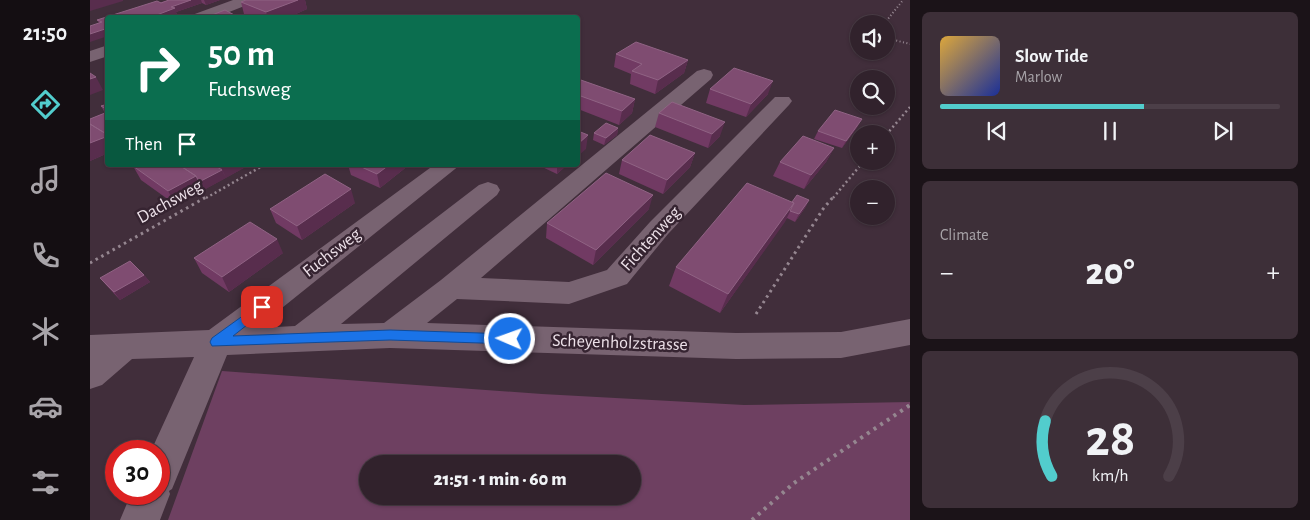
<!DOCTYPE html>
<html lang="en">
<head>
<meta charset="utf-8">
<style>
	:root { --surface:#31222c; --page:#3d2f38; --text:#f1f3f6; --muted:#a8a4a9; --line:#4c3f48; --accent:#52cdcd }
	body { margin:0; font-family:"Alegreya Sans",sans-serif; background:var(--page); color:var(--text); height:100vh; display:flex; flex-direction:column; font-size:19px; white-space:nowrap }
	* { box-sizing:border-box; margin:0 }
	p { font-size:16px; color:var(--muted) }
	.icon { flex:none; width:28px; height:28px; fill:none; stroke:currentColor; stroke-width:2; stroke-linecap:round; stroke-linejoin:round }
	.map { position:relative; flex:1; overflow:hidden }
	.side { display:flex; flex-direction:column; gap:12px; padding:12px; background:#1b1318; width:400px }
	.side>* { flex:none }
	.top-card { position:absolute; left:15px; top:15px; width:475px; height:152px; border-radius:5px; box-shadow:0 1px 4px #0004,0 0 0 1px var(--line); background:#0b6e4f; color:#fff; overflow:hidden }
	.controls { position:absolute; left:760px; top:15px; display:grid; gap:10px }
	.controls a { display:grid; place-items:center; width:45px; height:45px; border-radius:50%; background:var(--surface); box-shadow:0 1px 4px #0004,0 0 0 1px var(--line); font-size:25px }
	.speed { position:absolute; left:15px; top:440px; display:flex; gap:10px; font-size:25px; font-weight:700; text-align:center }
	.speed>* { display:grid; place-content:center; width:65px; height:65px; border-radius:50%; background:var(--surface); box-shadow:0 1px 4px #0004,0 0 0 1px var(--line); line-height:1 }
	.speed .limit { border:8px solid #d22; background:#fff; color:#111 }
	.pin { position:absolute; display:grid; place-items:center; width:42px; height:42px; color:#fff; margin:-21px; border-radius:10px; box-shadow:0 2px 8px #0006 }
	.me { position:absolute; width:55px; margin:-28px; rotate:272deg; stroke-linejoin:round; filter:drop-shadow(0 0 4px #0008) }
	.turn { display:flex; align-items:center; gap:18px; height:105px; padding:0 20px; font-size:22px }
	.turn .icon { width:65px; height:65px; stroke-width:2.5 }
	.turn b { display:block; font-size:35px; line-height:42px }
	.then { display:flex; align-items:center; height:48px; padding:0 20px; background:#0003; gap:10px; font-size:19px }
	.big { font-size:38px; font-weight:800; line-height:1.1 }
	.side .card { flex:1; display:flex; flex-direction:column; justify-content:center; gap:8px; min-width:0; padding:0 18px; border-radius:8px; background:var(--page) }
	.side .dial { align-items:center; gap:0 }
	.dial svg { height:130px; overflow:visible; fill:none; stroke:var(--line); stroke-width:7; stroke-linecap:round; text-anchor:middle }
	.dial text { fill:var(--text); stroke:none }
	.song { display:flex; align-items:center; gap:15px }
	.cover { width:60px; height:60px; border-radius:8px; background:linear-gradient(135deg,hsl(40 70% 55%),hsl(230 70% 35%)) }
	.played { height:5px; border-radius:2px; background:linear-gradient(90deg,var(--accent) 60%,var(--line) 60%) }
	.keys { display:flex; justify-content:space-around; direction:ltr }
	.heat { display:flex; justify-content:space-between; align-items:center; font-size:28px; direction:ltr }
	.trip { position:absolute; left:269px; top:455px; width:282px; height:50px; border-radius:25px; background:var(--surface); box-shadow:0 1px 4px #0004,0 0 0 1px var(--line); font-weight:800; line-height:50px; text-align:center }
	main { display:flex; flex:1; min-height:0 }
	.tabs { display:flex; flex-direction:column; width:90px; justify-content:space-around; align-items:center; background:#140e12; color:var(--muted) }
	.tabs .icon { width:35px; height:35px }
	.tabs .current { color:var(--accent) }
	.tabs b { font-size:22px; color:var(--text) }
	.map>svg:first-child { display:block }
	.green { fill:#6e4061; fill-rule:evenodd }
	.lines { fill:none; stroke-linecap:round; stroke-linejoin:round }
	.path-far3 { stroke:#958690; stroke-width:2; stroke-dasharray:1 2.5; stroke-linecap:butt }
	.path-far2 { stroke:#958690; stroke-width:2.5; stroke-dasharray:2 3; stroke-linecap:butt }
	.path-far1 { stroke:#958690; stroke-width:3; stroke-dasharray:2.5 4; stroke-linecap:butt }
	.path { stroke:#958690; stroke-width:4; stroke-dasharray:3 5; stroke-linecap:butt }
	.minor { fill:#786371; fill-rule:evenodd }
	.wall { fill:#713a63 }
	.shaded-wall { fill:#582d4d }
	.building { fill:#7f4c71; stroke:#906384 }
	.route { fill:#1a73e8; stroke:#114b97 }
	.labels { text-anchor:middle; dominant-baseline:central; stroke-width:5; stroke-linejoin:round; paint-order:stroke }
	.street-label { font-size:18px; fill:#ede1e9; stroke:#362431 }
</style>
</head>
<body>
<main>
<nav class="tabs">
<b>21:50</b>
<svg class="icon current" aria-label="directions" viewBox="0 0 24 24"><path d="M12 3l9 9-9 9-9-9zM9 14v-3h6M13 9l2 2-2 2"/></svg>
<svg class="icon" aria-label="music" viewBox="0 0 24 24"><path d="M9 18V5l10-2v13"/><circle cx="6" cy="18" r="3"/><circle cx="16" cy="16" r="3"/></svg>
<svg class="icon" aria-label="phone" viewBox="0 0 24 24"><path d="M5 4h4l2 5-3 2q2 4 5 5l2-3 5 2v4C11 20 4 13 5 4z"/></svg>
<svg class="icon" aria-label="climate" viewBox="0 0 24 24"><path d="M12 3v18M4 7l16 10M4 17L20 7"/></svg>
<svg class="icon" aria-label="car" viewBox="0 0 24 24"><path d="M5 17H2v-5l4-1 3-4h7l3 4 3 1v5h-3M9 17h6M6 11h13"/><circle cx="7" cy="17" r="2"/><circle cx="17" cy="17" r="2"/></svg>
<svg class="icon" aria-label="filters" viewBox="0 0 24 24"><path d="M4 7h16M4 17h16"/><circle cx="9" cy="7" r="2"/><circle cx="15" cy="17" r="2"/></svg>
</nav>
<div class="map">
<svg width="820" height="520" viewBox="0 0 820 520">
	<rect width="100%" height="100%" fill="#412e3b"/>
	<!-- green -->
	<path class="green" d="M 132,371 L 452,394 L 654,405 L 820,402 L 820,520 L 78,520 ZM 278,464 L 542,464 L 542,496 L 278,496 Z"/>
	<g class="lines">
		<!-- path-far3 -->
		<path class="path-far3" d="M 794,24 L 813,0
			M 796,38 L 820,44"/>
		<!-- path-far2 -->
		<path class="path-far2" d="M 796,135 L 820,107
			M 116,198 L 174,165
			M 743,198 L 774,161"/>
		<!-- path-far1 -->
		<path class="path-far1" d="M 0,263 L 118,196
			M 666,314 L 733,209 L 744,196"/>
		<!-- path -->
		<path class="path" d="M 662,520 L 704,483 L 820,405"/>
		<!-- minor -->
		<path class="minor" d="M 143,0 L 164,0 L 162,3 L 124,18 L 100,18 L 102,15 Z
			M 18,45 L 18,56 L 0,62 L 0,51 Z
			M 614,69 L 621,71 L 623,75 L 621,79 L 391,278 L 479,282 L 517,270 L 560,222 L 685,97 L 699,97 L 702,101 L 699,105 L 578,234 L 537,284 L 479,304 L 367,299 L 337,323 L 646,333 L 751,332 L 820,319 L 820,345 L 751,358 L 646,359 L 300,348 L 137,355 L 82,489 L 79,491 L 80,494 L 70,520 L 30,520 L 41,494 L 69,494 L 69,451 L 61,451 L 104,357 L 42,359 L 12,385 L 0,389 L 0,335 L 119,330 L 344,165 L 370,165 L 167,328 L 205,326 L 389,185 L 398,182 L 407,185 L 410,190 L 407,195 L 251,324 L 294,323 L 351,280 L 607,71 Z"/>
	</g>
	<!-- wall -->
	<path class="wall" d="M 79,0 L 130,0 L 116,5 L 112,3 L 86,12 L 87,15 L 80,18 L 18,18 L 0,42 L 9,23 L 7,20 Z
		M 156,0 L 215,0 L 217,9 L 197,18 L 164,18 L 154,14 L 151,2 Z
		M 526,54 L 598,60 L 594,73 L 565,94 L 540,84 L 541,74 L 524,67 Z
		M 488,80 L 545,99 L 542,113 L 529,125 L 488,109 Z
		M 620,89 L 678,94 L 656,117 L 616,103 Z
		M 18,104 L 18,153 L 0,161 L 0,119 L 15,113 L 11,106 Z
		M 569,113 L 630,136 L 618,148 L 565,127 Z
		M 768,126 L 752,148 L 724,139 L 728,131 Z
		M 528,128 L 527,135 L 514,145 L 503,140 L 504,133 Z
		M 744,148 L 736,162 L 714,189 L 683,176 L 690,162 Z
		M 605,153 L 600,167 L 573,194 L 529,174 L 532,160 Z
		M 45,165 L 159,165 L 86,205 L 51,180 L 43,166 Z
		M 258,165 L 319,165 L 290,188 L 261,175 Z
		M 448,165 L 477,165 L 467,174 Z
		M 719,200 L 715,208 L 705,222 L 697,218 L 630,313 L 579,286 L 586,267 L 702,202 Z
		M 265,203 L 212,240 L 186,223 L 180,209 Z
		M 559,209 L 503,265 L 456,238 L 457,223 Z
		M 193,253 L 139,292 L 112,273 L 104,258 Z
		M 54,275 L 60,282 L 30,300 L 16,285 L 10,278 Z"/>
	<!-- shaded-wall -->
	<path class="shaded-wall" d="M 0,0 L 33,0 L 33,1 L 0,11 Z
		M 101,0 L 111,0 L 112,3 L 86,12 L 87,15 L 80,18 L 59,18 L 81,7 Z
		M 114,0 L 130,0 L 116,5 Z
		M 208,0 L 215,0 L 217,9 L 197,18 L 178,18 L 176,12 Z
		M 18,28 L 18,36 L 0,42 L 0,34 Z
		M 598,60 L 594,73 L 565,94 L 568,80 Z
		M 6,77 L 13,90 L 0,95 L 0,79 Z
		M 683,81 L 678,94 L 656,117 L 661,104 Z
		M 545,99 L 542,113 L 529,125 L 532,111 Z
		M 772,119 L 768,126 L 752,148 L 756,141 Z
		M 635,122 L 630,136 L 618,148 L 622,134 Z
		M 528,128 L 527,135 L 514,145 L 516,138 Z
		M 498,135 L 496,149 L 488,156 L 488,144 Z
		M 18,136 L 18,153 L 0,161 L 0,143 Z
		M 744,148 L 736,162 L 714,189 L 721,175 Z
		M 605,153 L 600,167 L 573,194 L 577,180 Z
		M 130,165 L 159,165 L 136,178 Z
		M 299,165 L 319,165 L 290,188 L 287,174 Z
		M 467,165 L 477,165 L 467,174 Z
		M 132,170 L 136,178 L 86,205 L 78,191 L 106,176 Z
		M 261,189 L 265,203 L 212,240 L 207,226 Z
		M 563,195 L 559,209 L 503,265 L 506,250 Z
		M 719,200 L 715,208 L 705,222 L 709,214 Z
		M 704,203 L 695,222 L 630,313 L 638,294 Z
		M 187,239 L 193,253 L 139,292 L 132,277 Z
		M 54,275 L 60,282 L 30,300 L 24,292 Z"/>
	<!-- building -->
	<path class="building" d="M 79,0 L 101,0 L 81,7 L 85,8 L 59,18 L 18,18 L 18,28 L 0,34 L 0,26 L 12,22 L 7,20 L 67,1 L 71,3 Z
		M 156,0 L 208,0 L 176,12 L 151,2 Z
		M 135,10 L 150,18 L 114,18 Z
		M 546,42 L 598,60 L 568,80 L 542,71 L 552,64 L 526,54 Z
		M 644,68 L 683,81 L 661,104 L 620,89 Z
		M 0,73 L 6,77 L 0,79 Z
		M 488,79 L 545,99 L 532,111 L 488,95 Z
		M 582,102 L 635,122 L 622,134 L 569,113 Z
		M 18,104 L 18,110 L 11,106 Z
		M 745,110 L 772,119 L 756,141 L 728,131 Z
		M 15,113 L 18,114 L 18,135 L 0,124 L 0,119 Z
		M 516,123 L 528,128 L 516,138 L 504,133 Z
		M 0,124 L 18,135 L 18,136 L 0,143 Z
		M 488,131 L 498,135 L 488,144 Z
		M 560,135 L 605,153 L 577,180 L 532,160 Z
		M 713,136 L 744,148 L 721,175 L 690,162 Z
		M 45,165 L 89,165 L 106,176 L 78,191 L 43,166 Z
		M 89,165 L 124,165 L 132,170 L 109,182 L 106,176 Z
		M 267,165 L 299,165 L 287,174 Z
		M 516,173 L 563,195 L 506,250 L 457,223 Z
		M 235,174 L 261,189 L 207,226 L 180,209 Z
		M 657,183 L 704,203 L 638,294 L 586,267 Z
		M 707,195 L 719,200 L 709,214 L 700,211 L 704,203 L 702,202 Z
		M 160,222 L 187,239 L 132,277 L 104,258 Z
		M 40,261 L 54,275 L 24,292 L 10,278 Z"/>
	<!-- route -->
	<path class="route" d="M 172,302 L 176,303 L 178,307 L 176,310 L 143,336 L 300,330 L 420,334 L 427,339 L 420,344 L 300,340 L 122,346 L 120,342 L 122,338 Z"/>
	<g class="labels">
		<!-- street labels -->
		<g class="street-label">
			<text transform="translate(80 202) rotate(-29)">Dachsweg</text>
			<text transform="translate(561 239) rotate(-48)">Fichtenweg</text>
			<text transform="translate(242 253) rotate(-38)">Fuchsweg</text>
			<text transform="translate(530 343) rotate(2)">Scheyenholzstrasse</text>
		</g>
	</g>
</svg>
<div class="controls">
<a><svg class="icon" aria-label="sound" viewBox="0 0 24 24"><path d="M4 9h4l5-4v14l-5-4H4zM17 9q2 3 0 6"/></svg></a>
<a><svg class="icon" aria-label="search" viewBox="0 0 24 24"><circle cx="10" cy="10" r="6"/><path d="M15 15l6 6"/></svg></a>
<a>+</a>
<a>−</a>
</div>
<div class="speed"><div class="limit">30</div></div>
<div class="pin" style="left:172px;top:307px;background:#d93025"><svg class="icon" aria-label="arrive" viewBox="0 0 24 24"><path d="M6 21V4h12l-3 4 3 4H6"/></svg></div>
<svg class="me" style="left:420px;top:339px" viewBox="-20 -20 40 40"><circle r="17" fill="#1a73e8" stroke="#fff" stroke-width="3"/><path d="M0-11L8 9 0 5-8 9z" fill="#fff"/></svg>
<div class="trip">21:51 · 1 min · 60 m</div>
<div class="top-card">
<div class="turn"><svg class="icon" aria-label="right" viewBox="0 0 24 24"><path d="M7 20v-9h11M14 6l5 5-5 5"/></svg><div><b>50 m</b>Fuchsweg</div></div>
<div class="then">Then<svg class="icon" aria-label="arrive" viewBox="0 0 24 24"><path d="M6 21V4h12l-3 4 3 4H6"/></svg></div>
</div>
</div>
<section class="side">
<div class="card">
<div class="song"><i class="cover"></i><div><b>Slow Tide</b><p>Marlow</p></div></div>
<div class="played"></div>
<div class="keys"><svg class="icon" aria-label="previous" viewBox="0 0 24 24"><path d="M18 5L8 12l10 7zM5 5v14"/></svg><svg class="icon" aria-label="pause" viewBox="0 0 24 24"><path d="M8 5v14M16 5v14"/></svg><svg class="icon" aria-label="next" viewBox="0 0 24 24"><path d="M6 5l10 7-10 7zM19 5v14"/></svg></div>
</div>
<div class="card"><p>Climate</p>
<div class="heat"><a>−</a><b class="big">20°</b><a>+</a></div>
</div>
<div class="card dial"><svg viewBox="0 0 100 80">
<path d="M14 69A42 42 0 1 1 86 69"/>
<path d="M14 69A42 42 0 0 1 10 35" stroke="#52cdcd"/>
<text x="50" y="56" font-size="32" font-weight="700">28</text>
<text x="50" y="72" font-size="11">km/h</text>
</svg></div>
</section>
</main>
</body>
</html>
